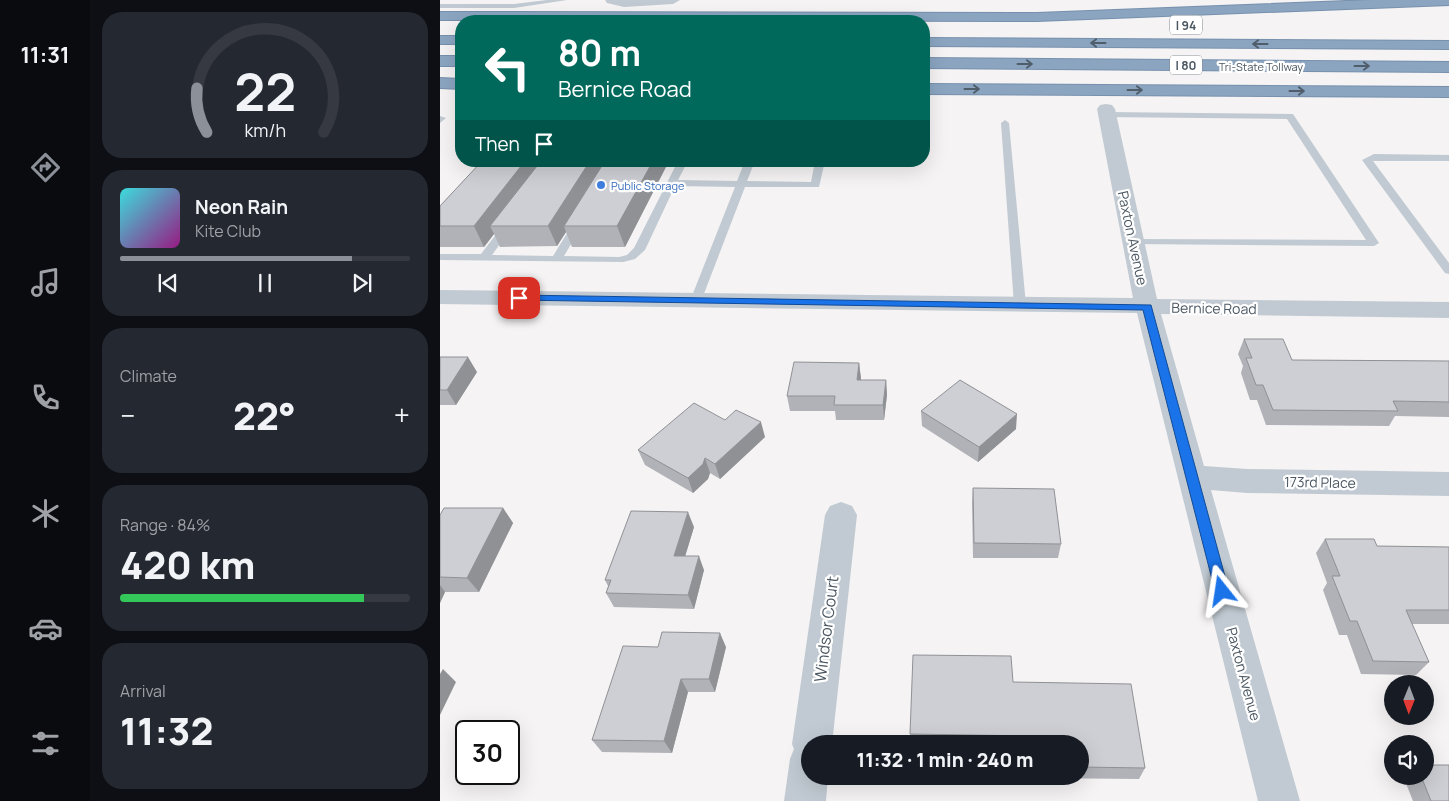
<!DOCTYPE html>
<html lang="en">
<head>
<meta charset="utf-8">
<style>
	:root { --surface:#171b24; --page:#242831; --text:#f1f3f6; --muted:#9ea1a6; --line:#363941; --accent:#8c9099 }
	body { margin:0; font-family:Manrope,sans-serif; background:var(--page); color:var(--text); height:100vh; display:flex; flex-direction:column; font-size:19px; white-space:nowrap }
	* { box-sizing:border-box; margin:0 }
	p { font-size:16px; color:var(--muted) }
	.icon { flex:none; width:28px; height:28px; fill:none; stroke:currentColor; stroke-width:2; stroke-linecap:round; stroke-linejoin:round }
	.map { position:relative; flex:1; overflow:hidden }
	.details { display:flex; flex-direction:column; gap:12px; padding:12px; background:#0d0f14; width:350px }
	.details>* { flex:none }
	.guide { position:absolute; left:15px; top:15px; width:475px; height:152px; border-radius:20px; box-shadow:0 5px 20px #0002; background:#00695c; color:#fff; overflow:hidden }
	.needle { width:32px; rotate:181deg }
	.tools { position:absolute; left:944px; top:675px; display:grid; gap:10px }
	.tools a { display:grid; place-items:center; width:50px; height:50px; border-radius:50%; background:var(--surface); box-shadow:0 5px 20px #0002; font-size:25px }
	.speed { position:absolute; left:15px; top:720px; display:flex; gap:10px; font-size:25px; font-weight:700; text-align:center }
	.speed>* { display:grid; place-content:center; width:65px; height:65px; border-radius:50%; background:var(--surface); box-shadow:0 5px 20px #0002; line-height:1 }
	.speed .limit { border:2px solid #111; border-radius:8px; background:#fff; color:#111 }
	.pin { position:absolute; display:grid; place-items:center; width:42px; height:42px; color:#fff; margin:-21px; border-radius:10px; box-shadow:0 2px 8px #0006 }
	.me { position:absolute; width:55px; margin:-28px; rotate:345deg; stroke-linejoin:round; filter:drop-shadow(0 0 4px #0008) }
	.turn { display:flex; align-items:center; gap:18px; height:105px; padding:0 20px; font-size:22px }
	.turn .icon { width:65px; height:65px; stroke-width:2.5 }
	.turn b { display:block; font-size:35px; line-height:42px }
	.then { display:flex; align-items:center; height:48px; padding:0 20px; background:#0003; gap:10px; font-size:19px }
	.big { font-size:38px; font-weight:800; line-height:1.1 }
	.details .tile { flex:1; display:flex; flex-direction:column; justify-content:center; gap:8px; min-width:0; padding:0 18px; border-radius:20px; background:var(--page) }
	.details .dial { align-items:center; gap:0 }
	.dial svg { height:130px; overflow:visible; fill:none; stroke:var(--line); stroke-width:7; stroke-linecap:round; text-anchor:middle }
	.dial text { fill:var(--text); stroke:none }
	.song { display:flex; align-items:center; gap:15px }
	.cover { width:60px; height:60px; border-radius:8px; background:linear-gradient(135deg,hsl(180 70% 55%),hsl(310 70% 35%)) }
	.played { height:5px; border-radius:2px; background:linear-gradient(90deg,var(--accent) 80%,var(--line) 80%) }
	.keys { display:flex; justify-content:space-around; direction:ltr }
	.heat { display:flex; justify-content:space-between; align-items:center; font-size:28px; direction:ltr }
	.charge { height:8px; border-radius:4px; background:linear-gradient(90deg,#34c759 84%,var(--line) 0) }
	.trip { position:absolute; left:361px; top:735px; width:288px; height:50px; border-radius:25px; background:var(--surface); box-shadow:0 5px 20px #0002; font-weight:800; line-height:50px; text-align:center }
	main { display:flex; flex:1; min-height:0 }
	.tabs { display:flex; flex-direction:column; width:90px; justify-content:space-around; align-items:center; background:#090b0e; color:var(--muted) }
	.tabs .icon { width:35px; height:35px }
	.tabs .active { color:var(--accent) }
	.tabs b { font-size:22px; color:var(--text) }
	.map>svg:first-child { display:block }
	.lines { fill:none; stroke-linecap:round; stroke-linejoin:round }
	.highway-casing { stroke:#7690ad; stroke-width:2 }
	.lane { fill:#c1cad2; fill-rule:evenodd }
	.street { fill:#c1cad2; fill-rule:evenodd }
	.highway { fill:#8ba5c1; fill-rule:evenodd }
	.wall { fill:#b0b2b7 }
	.shaded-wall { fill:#909195 }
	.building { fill:#cdcfd5; stroke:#909195 }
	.oneway { stroke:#505e6b }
	.route { fill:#1a73e8; stroke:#114b97 }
	.shop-dot { fill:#3f7fe0; stroke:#fff; stroke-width:2 }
	.labels { text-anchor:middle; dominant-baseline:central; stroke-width:4.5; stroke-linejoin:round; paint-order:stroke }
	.far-street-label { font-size:11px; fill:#4a5661; stroke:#fff }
	.far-shop-label { font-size:11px; fill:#366cbe; stroke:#fff; text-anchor:start }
	.shield { fill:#fff; stroke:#808990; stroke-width:1 }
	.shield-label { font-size:12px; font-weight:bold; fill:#4a5661 }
	.street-label { font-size:14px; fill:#4a5661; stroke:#fff }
	.near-street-label { font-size:16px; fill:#4a5661; stroke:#fff }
</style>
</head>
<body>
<main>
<nav class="tabs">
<b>11:31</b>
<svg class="icon active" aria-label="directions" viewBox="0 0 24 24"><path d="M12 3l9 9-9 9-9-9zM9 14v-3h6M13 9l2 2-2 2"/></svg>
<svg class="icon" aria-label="music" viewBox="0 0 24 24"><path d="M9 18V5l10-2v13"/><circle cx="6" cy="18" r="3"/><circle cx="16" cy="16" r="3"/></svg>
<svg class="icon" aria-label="phone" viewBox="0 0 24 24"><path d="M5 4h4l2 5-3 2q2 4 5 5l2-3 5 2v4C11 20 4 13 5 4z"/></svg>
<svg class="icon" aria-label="climate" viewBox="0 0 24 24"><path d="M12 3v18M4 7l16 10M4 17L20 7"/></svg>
<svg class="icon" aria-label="car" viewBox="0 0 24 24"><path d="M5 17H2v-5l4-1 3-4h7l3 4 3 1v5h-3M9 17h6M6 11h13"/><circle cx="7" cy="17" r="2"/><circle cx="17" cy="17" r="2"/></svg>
<svg class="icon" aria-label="filters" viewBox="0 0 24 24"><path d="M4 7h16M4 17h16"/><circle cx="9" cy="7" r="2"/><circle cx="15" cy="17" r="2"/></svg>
</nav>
<section class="details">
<div class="tile dial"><svg viewBox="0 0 100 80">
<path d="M14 69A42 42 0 1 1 86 69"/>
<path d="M14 69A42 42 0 0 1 8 42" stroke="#8c9099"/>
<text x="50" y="56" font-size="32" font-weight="700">22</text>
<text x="50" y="72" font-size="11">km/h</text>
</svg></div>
<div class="tile">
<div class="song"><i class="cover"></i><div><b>Neon Rain</b><p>Kite Club</p></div></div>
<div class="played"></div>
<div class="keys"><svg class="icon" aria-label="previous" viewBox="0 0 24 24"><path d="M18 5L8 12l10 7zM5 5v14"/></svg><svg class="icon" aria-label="pause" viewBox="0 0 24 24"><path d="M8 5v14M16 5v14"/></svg><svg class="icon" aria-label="next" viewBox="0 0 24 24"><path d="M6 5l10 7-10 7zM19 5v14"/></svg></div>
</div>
<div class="tile"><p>Climate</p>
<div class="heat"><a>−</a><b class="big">22°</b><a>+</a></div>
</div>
<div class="tile"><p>Range · 84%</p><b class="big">420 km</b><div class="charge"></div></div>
<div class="tile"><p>Arrival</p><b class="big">11:32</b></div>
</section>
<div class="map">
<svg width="1009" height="801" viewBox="0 0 1009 801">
	<rect width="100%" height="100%" fill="#f5f3f3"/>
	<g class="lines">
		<!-- highway casing -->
		<g class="highway-casing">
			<path id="highway" d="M 932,0 L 1009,0 L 1009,5 L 597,21 L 0,20 L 0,12 L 597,13 Z
				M 0,36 L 21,36 L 21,44 L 0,44 Z
				M 484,38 L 1009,41 L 1009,49 L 484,46 Z
				M 0,56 L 21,56 L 21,66 L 0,66 Z
				M 484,58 L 1009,62 L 1009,72 L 484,68 Z
				M 0,78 L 21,79 L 21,89 L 0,88 Z
				M 484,84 L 1009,87 L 1009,97 L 484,94 Z"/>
		</g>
		<!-- lane -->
		<path class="lane" d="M 107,0 L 127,0 L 74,8 L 0,8 L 0,4 L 74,4 Z
			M 667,112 L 853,114 L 939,243 L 934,246 L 690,244 L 689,242 L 694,239 L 926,240 L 847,119 L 664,117 L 663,115 Z
			M 0,116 L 6,118 L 0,123 Z
			M 565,120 L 569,123 L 586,305 L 580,309 L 574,305 L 561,123 Z
			M 934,154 L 1009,155 L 1009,161 L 933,161 L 1009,263 L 1009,274 L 1005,273 L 922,160 Z
			M 238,161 L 248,161 L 238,180 L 297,181 L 305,161 L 315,161 L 307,181 L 371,182 L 375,161 L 385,161 L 379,187 L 305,187 L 260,304 L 252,304 L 250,301 L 295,187 L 235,186 L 205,250 L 195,259 L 183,262 L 0,260 L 0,254 L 41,254 L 64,224 L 68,223 L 73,226 L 52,255 L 113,256 L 134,222 L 138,221 L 143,224 L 124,256 L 179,257 L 187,255 L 194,248 Z"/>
		<!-- street -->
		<path class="street" d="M 165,0 L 240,0 L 233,4 L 184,7 L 167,3 Z
			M 666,104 L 672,105 L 675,109 L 717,299 L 1009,302 L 1009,318 L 721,314 L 764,466 L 807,469 L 1009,472 L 1009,496 L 807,493 L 771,490 L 860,801 L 818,801 L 697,313 L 0,304 L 0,290 L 693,298 L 657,109 L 660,105 Z
			M 401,502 L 412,506 L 417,515 L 392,744 L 370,744 L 370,776 L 388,776 L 386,801 L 344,801 L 350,759 L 354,749 L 352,744 L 385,515 L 390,506 Z"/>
		<!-- highway -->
		<use href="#highway" class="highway"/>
	</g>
	<!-- wall -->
	<path class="wall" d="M 42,161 L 229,161 L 185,247 L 132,247 L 126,232 L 117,246 L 60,247 L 54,234 L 44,247 L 0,247 L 0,206 Z
		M 804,339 L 852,360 L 1009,361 L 1009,417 L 955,416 L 949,426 L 826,425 L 817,400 L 810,400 L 801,373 L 803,366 L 798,354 Z
		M 0,357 L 37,372 L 16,405 L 0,405 Z
		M 419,363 L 421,380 L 446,380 L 447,395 L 444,420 L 396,420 L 395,411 L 350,411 L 347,396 Z
		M 481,411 L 576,429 L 538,462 L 482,426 Z
		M 285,420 L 325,437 L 280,479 L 270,473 L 268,479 L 253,493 L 205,465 L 198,450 Z
		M 533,488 L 621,544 L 618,558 L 533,558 L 532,503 Z
		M 63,508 L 73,523 L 39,592 L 5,592 L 0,603 L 0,515 Z
		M 254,527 L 245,556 L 264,570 L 254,609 L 174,607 L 166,593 L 168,586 L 165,580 Z
		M 885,539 L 937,546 L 1009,547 L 1009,624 L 972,624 L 989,662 L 976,675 L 921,674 L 907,635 L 899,635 L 883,590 L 887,583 L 876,553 Z
		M 286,647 L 275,692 L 248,692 L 232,753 L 162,752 L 152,740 Z
		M 573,682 L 705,768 L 699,779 L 594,778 L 593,776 L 640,776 L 640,744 L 471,744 L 470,734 Z
		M 963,776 L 985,776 L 1009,801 L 973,801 Z"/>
	<!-- shaded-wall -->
	<path class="shaded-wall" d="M 85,161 L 108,161 L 50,226 L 54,234 L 44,247 L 34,226 Z
		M 150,161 L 170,161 L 124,226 L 126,232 L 117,246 L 108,226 Z
		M 213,161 L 229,161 L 185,247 L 177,226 Z
		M 28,357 L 37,372 L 16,405 L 7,390 Z
		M 419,363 L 421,378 L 419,395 L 417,380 Z
		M 446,380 L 447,395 L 444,420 L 443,405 Z
		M 577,414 L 576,429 L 538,462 L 539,447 Z
		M 321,422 L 325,437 L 280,479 L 275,464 Z
		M 265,458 L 270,473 L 268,479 L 253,493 L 248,478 Z
		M 63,508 L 73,523 L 39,592 L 27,578 Z
		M 248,512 L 254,527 L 241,570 L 234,556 Z
		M 259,556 L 264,570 L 254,609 L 248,595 Z
		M 0,585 L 5,592 L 0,603 Z
		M 280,633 L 286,647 L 275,692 L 269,679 Z
		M 3,669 L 16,682 L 0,715 L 0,674 Z
		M 241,679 L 248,692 L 232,753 L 224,741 Z"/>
	<!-- building -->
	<path class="building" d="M 42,161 L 85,161 L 34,226 L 0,226 L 0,206 Z
		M 101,161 L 150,161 L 108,226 L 50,226 Z
		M 165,161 L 213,161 L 177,226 L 124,226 Z
		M 804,339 L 843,339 L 852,360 L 1009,361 L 1009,402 L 953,401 L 958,411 L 833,410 L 823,385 L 816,385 L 806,358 L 812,358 Z
		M 0,357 L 28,357 L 7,390 L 0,390 Z
		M 354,362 L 419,363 L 417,380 L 446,380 L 443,405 L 394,405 L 395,396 L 347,396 Z
		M 520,380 L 577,414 L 539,447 L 481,411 Z
		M 254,403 L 285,420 L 296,410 L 321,422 L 275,464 L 265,458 L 263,464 L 248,478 L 198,450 Z
		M 533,488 L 614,489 L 621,544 L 534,543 Z
		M 4,508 L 63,508 L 27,578 L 0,577 L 0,515 Z
		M 191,511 L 248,512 L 234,556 L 259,556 L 248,595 L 166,593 L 171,580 L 165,580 Z
		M 885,539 L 934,539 L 937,546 L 1009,547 L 1009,610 L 966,610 L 989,662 L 933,661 L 917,621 L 910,621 L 892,576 L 900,576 Z
		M 222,632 L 280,633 L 269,679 L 241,679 L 224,741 L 152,740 L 183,646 L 218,647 Z
		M 473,655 L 571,656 L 573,682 L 691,684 L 705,768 L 640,767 L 640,744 L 595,744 L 594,736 L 470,734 Z
		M 985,765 L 1009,765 L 1009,801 L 991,801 L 981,776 L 985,776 Z"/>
	<!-- one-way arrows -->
	<defs><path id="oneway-shaft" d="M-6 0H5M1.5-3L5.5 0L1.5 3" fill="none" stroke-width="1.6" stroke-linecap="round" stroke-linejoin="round" transform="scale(1.25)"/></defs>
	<g class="oneway">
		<use href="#oneway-shaft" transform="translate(658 43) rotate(-180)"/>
		<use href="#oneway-shaft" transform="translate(820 44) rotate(-180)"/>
		<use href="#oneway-shaft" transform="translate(585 64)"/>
		<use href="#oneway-shaft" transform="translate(922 66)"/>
		<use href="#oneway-shaft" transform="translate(532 89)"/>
		<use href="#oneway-shaft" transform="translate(695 90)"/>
		<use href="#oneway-shaft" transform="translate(857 91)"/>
	</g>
	<!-- route -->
	<path class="route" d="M 79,295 L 711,305 L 789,591 L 787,596 L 782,598 L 777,596 L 775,591 L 703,310 L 75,300 L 75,296 Z"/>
	<!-- markers -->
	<circle class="shop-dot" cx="161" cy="185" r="5"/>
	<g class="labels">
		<!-- far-street labels -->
		<g class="far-street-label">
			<text x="821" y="66">Tri-State Tollway</text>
		</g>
		<!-- far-shop labels -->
		<g class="far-shop-label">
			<text x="171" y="185">Public Storage</text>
		</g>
		<!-- shield labels -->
		<g class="shield">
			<rect x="730" y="15.5" width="32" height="19" rx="4"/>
			<rect x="730" y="55.5" width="32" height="19" rx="4"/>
		</g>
		<g class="shield-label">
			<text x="746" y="25">I 94</text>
			<text x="746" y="65">I 80</text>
		</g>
		<!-- street labels -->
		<g class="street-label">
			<text transform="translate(693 238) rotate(78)">Paxton Avenue</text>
			<text transform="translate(774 308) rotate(1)">Bernice Road</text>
			<text transform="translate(880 482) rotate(1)">173rd Place</text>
			<text transform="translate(804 674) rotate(75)">Paxton Avenue</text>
		</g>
		<!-- near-street labels -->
		<g class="near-street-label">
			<text transform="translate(386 629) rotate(-83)">Windsor Court</text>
		</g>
	</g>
</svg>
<div class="tools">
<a><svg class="needle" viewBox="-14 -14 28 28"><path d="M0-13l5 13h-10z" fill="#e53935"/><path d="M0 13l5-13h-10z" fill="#9ea1a6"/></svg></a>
<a><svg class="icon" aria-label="sound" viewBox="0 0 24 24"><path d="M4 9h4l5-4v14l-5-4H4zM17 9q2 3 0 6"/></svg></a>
</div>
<div class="speed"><div class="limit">30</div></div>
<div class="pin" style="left:79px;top:298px;background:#d93025"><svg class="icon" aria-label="arrive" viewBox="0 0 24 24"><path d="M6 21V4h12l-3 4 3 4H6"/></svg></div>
<svg class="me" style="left:782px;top:591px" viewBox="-20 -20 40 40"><path d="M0-17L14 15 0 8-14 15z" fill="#1a73e8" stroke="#fff" stroke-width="4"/></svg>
<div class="trip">11:32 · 1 min · 240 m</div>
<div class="guide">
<div class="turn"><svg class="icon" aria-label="left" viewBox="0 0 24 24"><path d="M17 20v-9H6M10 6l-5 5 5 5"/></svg><div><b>80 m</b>Bernice Road</div></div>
<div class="then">Then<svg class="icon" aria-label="arrive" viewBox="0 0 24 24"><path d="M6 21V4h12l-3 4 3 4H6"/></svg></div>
</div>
</div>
</main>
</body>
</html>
